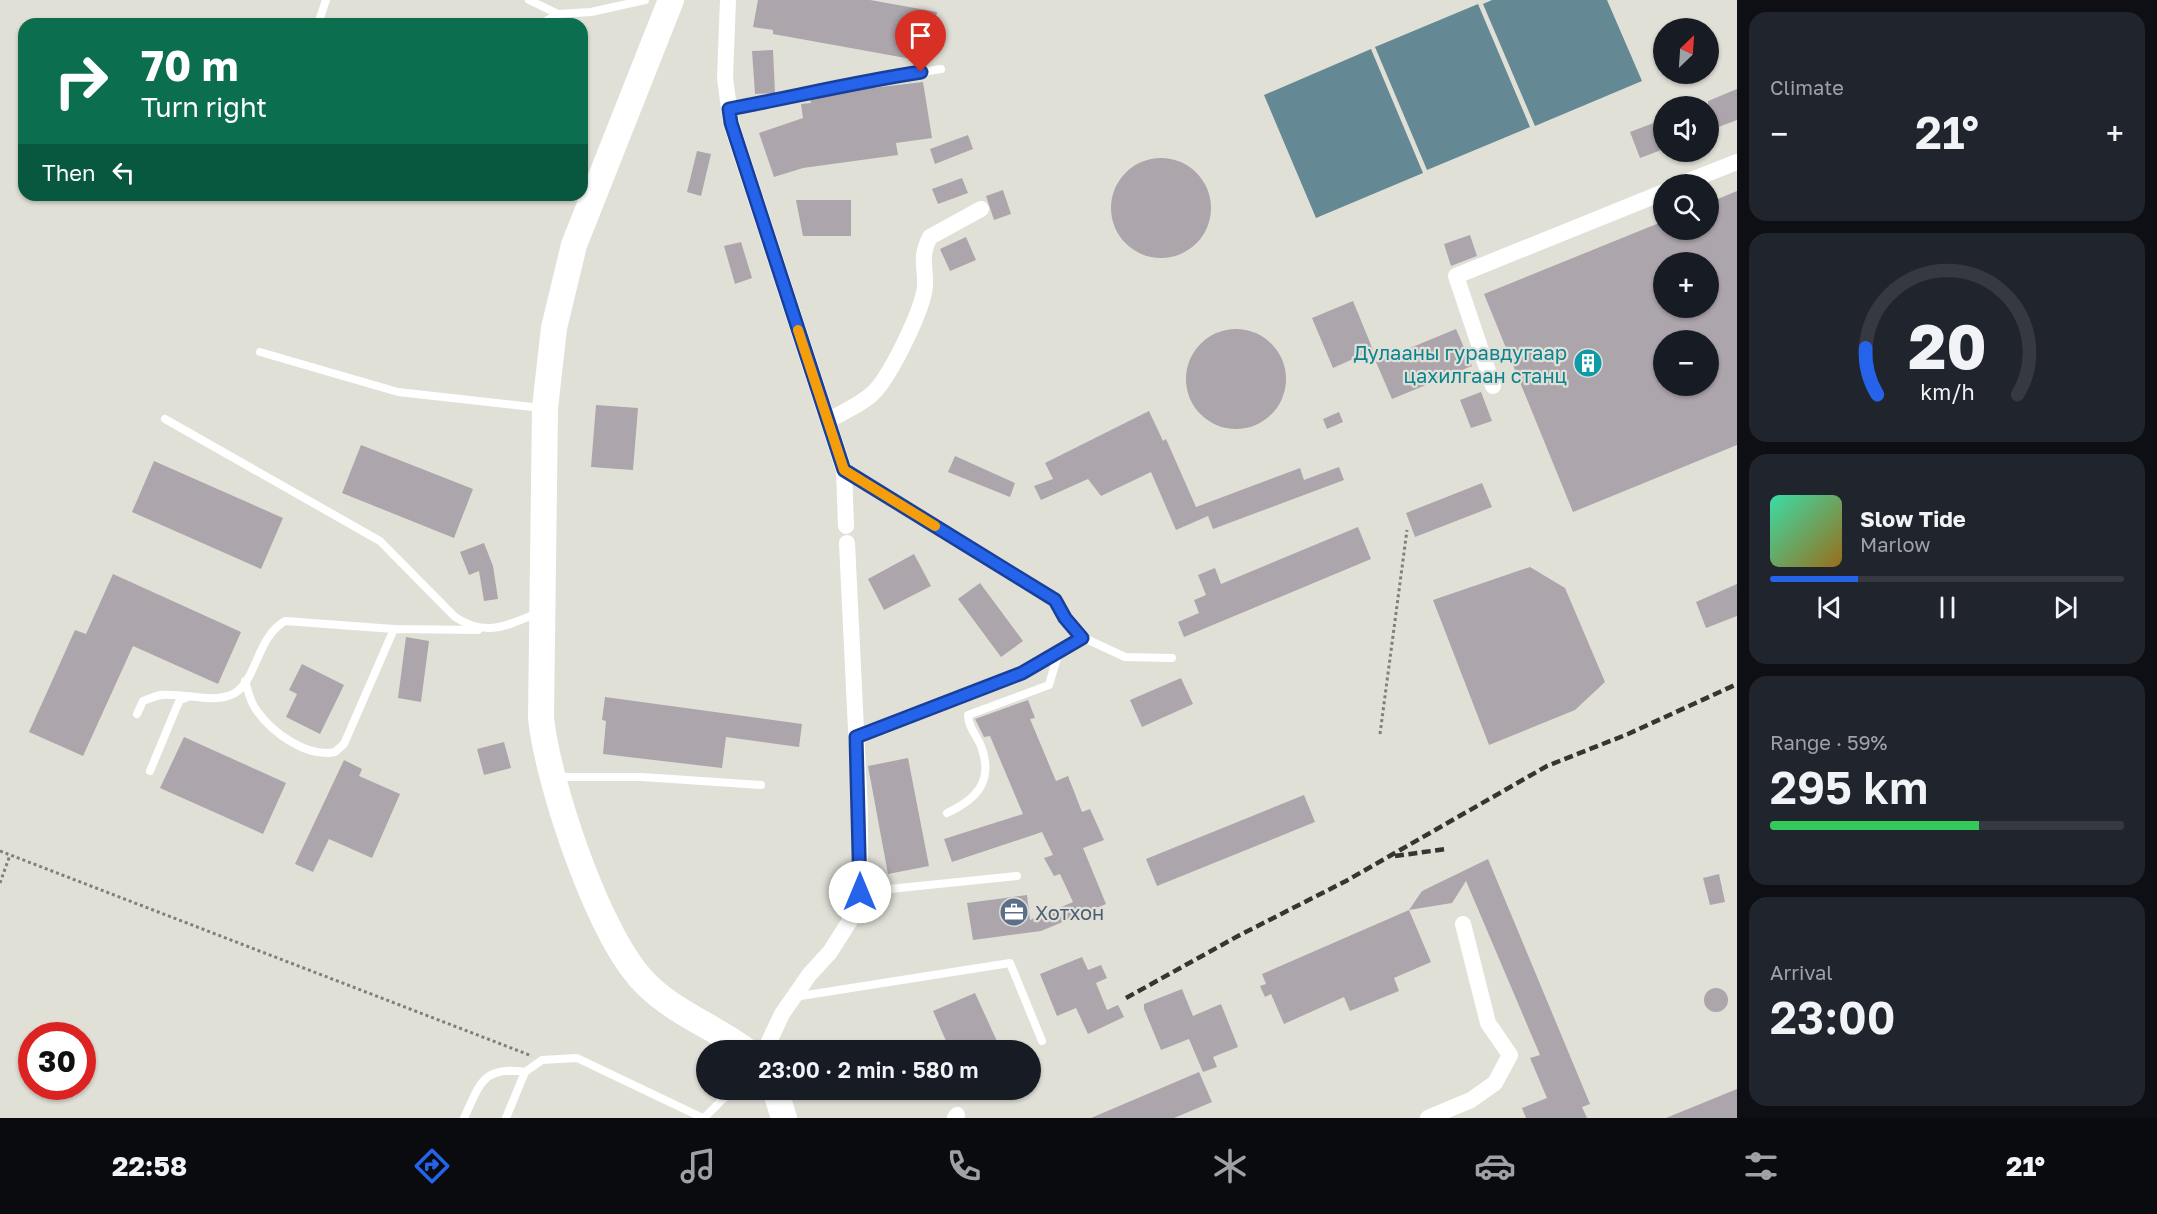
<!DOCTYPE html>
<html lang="en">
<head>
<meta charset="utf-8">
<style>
	:root { --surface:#171b24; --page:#20242c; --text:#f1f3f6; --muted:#9ea1a6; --line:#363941; --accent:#2563eb }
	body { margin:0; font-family:"Golos Text",sans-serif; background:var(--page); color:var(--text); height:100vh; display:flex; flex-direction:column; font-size:22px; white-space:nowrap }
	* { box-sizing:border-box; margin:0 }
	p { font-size:20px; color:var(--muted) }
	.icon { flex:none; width:33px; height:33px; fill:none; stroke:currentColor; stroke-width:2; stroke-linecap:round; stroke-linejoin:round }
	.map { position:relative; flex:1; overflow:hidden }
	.panel { display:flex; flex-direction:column; gap:12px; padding:12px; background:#0d0f14; width:420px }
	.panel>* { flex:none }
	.top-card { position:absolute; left:18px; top:18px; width:570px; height:183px; border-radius:18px; box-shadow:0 2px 4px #0004; background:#0b6e4f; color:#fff; overflow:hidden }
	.needle { width:39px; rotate:25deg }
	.buttons { position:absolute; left:1653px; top:18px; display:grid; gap:12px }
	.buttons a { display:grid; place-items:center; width:66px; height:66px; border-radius:50%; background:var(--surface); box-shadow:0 2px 4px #0004; font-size:30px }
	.speed { position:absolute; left:18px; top:1022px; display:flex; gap:12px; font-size:30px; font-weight:700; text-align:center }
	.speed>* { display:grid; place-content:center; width:78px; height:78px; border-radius:50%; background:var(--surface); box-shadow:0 2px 4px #0004; line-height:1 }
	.speed .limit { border:9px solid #d22; background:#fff; color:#111 }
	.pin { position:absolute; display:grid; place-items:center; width:51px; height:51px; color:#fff; margin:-62px -26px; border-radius:50% 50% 50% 0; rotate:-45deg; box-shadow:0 0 6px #0007 }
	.pin .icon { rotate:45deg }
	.me { position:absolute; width:66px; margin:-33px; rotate:0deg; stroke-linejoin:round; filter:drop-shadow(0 0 4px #0008) }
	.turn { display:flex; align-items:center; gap:21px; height:126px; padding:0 24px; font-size:27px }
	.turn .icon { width:78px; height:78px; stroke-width:2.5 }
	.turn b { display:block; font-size:42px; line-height:51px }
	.then { display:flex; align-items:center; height:57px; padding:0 24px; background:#0003; gap:12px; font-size:22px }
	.big { font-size:45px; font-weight:600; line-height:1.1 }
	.panel .tile { flex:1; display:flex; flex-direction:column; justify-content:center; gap:9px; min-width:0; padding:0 21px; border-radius:18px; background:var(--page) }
	.panel .dial { align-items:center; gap:0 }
	.dial svg { height:156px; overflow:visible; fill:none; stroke:var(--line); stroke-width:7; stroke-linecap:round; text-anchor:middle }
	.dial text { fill:var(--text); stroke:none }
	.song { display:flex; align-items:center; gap:18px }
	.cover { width:72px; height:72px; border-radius:9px; background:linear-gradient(135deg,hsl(160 70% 55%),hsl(40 70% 35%)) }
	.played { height:6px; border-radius:3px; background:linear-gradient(90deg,var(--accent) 25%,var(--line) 25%) }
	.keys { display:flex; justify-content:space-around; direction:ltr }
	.heat { display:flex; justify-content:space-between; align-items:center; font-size:33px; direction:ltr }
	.charge { height:9px; border-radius:4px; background:linear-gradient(90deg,#34c759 59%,var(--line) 0) }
	.trip { position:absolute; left:696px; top:1040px; width:345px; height:60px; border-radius:30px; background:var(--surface); box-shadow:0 2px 4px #0004; font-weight:600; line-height:60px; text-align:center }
	.tabs { display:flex; height:96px; justify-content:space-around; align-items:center; background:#090b0e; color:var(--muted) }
	.tabs .icon { width:42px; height:42px }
	.tabs .on { color:var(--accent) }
	.tabs b { font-size:27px; color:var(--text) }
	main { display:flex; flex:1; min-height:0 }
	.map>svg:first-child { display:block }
	.water { fill:#658994 }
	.building { fill:#aca5ac; fill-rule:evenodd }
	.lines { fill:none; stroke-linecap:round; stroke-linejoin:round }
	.path { stroke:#807f78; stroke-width:3; stroke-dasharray:3 3; stroke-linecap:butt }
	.lane { stroke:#fff; stroke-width:8 }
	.street { stroke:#fff; stroke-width:16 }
	.primary { stroke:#fff; stroke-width:26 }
	.rail { stroke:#363531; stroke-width:4.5; stroke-dasharray:9 4.5; stroke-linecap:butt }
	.route-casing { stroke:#184099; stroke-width:15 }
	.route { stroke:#2563eb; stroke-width:10 }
	.slow { stroke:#f59e0b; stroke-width:10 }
	.labels { text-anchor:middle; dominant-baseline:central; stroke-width:4.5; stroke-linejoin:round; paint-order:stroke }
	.culture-label { font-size:20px; fill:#0d838f; stroke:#e1e0d7; text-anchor:end }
	.service-label { font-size:20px; fill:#4e5e75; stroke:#e1e0d7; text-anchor:start }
</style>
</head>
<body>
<main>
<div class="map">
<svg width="1737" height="1118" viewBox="0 0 1737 1118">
	<rect width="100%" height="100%" fill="#e1e0d7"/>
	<!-- water -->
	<path class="water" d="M 1492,0 L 1607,0 L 1642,81 L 1535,126 L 1483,4 Z
		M 1478,4 L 1530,127 L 1427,170 L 1375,47 Z
		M 1371,49 L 1423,173 L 1316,218 L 1264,95 Z"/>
	<!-- building -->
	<path class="building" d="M 758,0 L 870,0 L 937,12 L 928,62 L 773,34 L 773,30 L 753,27 Z
		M 773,50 L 775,93 L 755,94 L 752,51 Z
		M 923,82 L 932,138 L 896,143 L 898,155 L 803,168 L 774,177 L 759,133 L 803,118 L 801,104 L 811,103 L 810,99 L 838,92 Z
		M 1737,89 L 1737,120 L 1708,131 L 1708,101 Z
		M 1664,119 L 1664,149 L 1640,158 L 1630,132 Z
		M 968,135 L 973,149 L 935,164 L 930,149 Z
		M 697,151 L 711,154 L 701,196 L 687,192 Z
		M1111 208a50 50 0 1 1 100 0a50 50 0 1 1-100 0Z
		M 962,178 L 968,193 L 938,204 L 932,189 Z
		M 1003,190 L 1011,214 L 994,220 L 986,196 Z
		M 1737,191 L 1737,445 L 1573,512 L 1484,294 L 1664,221 L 1664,230 L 1708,230 L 1708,203 ZM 1664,262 L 1708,262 L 1708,308 L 1664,308 ZM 1664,340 L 1708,340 L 1708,386 L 1664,386 Z
		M 796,200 L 851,200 L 851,236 L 803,236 Z
		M 1470,235 L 1477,256 L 1451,266 L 1444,244 Z
		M 966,237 L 976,260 L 950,271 L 940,249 Z
		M 741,242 L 752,278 L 735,284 L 724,246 Z
		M 1353,301 L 1373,350 L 1333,368 L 1312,318 Z
		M 1456,329 L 1472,366 L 1392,399 L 1376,362 Z
		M1186 379a50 50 0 1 1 100 0a50 50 0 1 1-100 0Z
		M 1481,392 L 1492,421 L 1471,428 L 1460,400 Z
		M 596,405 L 638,408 L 633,470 L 591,467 Z
		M 1149,411 L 1163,441 L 1166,439 L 1196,507 L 1300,468 L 1304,480 L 1339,467 L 1344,480 L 1213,529 L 1208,516 L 1176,530 L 1151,472 L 1101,496 L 1088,479 L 1041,500 L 1034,486 L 1053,479 L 1045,463 Z
		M 1339,412 L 1343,422 L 1327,429 L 1323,419 Z
		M 361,445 L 473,489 L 454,538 L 342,493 Z
		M 955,456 L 1015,483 L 1010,497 L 948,472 Z
		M 154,461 L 283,518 L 261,569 L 132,512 Z
		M 1482,483 L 1492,507 L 1415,537 L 1406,513 Z
		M 1358,527 L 1371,559 L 1184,637 L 1178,622 L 1199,613 L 1194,600 L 1206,595 L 1198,575 L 1215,568 L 1221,584 Z
		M 484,543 L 493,566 L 498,599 L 484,601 L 479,571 L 469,575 L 460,552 Z
		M 914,554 L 931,586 L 884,610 L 868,579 Z
		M 1530,567 L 1565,588 L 1605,682 L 1575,710 L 1489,745 L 1433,600 Z
		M 113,574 L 241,632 L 218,684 L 133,646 L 83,756 L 29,732 L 75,630 L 86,634 Z
		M 980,583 L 1023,641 L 1001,657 L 958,599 Z
		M 1737,584 L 1737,616 L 1706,628 L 1696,602 Z
		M 406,637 L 429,641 L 421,702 L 398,698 Z
		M 302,664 L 344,685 L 320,734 L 286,717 L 297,694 L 289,690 Z
		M 1181,678 L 1193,704 L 1142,727 L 1130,700 Z
		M 605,697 L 802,724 L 799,747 L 726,737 L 722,768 L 603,754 L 606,721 L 602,720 Z
		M 1028,700 L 1035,718 L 1030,719 L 1056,781 L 1068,776 L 1082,812 L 1090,809 L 1104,840 L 1083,848 L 1106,904 L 1041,931 L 973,940 L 967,903 L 1027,895 L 1030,920 L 1073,902 L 1060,874 L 1054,876 L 1044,858 L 1053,855 L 1042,832 L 952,862 L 944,839 L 1023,814 L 990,736 L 984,737 L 975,719 Z
		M 184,737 L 286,783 L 263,834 L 160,788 Z
		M 504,742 L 511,768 L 484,775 L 477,749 Z
		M 908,758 L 929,866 L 888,874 L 868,766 Z
		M 344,760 L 362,769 L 359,776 L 400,794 L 372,858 L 329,839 L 313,872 L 295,864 Z
		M 1304,795 L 1315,822 L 1157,886 L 1146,859 Z
		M 1488,859 L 1590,1104 L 1582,1107 L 1587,1118 L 1526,1118 L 1522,1108 L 1547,1098 L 1530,1058 L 1540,1055 L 1466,881 L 1452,903 L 1409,910 L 1422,891 Z
		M 1719,874 L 1725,902 L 1710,905 L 1703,878 Z
		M 1409,910 L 1431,962 L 1394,978 L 1399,991 L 1350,1011 L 1344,997 L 1284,1024 L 1271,994 L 1265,997 L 1260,986 L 1266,984 L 1262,974 Z
		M 1082,957 L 1088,970 L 1101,965 L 1107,978 L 1096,983 L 1107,1010 L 1118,1005 L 1124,1017 L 1088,1034 L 1076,1008 L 1057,1016 L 1040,974 Z
		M1704 1000a12 12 0 1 1 24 0a12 12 0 1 1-24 0Z
		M 1182,989 L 1193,1016 L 1221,1004 L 1238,1047 L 1213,1057 L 1217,1067 L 1203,1072 L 1189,1039 L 1161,1050 L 1144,1009 L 1144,1004 Z
		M 975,993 L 1001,1050 L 950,1050 L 933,1011 Z
		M 1199,1072 L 1212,1102 L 1174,1118 L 1091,1118 Z
		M 1737,1089 L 1737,1118 L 1666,1118 Z"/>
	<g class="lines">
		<!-- path -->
		<path class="path" d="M 1380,734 L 1407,530
			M 0,851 L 532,1056
			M 0,883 L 10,855"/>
		<!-- lane -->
		<path class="lane" d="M 529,0 L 558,14
			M 318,24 L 326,0
			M 541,24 L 558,14 L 591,12 L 645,0
			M 729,109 L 802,95 L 839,85 L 941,69
			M 260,352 L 398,392 L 541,408
			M 165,419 L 380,541 L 455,617 C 487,638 508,625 540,612
			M 845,471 L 1055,600 L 1065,618 L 1082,637
			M 245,681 C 248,691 250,702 257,711 C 273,733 307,758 335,752 L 344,744 L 394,629 L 478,630
			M 137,714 L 143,701 C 149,699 155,696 161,695 C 183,692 214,705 235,693 C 257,679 257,637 285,621 L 394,629
			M 856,737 L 1021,673 L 1082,637 L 1125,657 L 1172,658
			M 150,771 L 177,706 L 180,700 L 188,697
			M 554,777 L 642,777 L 761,785
			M 947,813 C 977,799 994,781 981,746 C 977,736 968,727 968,715 L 1049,685 L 1059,651
			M 860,892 L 1017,876
			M 794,997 L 1010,963 L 1042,1041
			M 464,1118 C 480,1084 483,1065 525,1072
			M 506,1118 L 525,1072 L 542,1060 L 577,1058 L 703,1118
			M 704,1118 L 733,1089"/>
		<!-- street -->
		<path class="street" d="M 728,0 L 725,78 L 731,123 L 844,470 L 846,526
			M 1681,184 L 1737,162
			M 1493,386 L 1456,276 L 1664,192
			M 828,421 C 842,412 863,404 875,391 C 891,374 923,310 925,286 C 926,265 919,259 930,237 L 981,209
			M 765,1050 L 782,1014 L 809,975 L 830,952 L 851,919 L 860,892 L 860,812 L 847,543
			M 955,1118 L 957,1115
			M 1428,1118 L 1471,1100 L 1495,1083 L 1510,1055 L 1488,1023 L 1463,924"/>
		<!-- primary -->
		<path class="primary" d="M 671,0 L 574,245 L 554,328 L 545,408 L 541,718 C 548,784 599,938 646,984 C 675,1013 713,1026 745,1050
			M 775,1089 L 784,1118"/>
		<!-- rail -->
		<path class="rail" d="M 1395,856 L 1446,849
			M 1126,998 L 1238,936 L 1346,881 L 1547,766 L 1628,734 L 1737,684"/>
	</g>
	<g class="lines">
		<!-- route casing -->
		<g class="route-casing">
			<path id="route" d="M 860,892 L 856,737 L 1022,673 L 1082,638 L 1065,618 L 1055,600 L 844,470 L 731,123 L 729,109 C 793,97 856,82 921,72"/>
		</g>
		<!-- route -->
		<use href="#route" class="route"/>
		<!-- slow -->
		<path class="slow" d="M 798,330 L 844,470 L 935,526"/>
	</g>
	<!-- icons -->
	<defs>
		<g id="building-disc" transform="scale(1.5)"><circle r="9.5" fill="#0f9aa8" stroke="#e1e0d7"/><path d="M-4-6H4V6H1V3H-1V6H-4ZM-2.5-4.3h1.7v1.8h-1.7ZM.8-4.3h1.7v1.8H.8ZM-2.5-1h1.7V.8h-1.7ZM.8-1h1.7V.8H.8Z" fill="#fff"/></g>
		<g id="office-disc" transform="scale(1.5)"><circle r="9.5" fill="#5c6f8a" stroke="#e1e0d7"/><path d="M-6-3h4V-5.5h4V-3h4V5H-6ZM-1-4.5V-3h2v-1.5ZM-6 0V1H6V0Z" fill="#fff"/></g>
	</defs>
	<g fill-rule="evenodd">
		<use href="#building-disc" x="1588" y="363"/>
		<use href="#office-disc" x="1014" y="912"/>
	</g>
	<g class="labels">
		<!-- culture labels -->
		<g class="culture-label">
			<text x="1567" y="352">Дулааны гуравдугаар<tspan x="1567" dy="23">цахилгаан станц</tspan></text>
		</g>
		<!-- service labels -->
		<g class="service-label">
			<text x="1035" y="912">Хотхон</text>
		</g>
	</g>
</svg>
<div class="buttons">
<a><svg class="needle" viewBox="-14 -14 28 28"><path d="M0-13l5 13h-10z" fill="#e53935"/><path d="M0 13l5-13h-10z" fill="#9ea1a6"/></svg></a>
<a><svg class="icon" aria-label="sound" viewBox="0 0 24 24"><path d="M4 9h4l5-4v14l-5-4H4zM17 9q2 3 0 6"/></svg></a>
<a><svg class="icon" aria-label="search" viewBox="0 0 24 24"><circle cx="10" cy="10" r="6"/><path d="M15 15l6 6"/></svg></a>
<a>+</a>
<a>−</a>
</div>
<div class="speed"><div class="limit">30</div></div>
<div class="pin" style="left:921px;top:72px;background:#d93025"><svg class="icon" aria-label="arrive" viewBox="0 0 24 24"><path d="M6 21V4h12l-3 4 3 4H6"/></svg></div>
<svg class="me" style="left:860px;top:892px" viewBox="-20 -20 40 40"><circle r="19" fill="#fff"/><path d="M0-13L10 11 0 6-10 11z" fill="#2563eb"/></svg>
<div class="trip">23:00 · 2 min · 580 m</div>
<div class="top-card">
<div class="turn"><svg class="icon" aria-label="right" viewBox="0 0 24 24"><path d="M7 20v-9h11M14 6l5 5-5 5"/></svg><div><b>70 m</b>Turn right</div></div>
<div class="then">Then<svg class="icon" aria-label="left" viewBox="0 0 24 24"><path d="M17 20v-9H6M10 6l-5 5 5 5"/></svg></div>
</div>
</div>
<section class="panel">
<div class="tile"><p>Climate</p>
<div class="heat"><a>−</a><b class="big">21°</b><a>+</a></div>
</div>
<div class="tile dial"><svg viewBox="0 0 100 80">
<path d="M14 69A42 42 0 1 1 86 69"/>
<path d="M14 69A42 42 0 0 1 8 45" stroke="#2563eb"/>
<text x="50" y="56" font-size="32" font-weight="700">20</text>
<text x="50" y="72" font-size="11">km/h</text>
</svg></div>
<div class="tile">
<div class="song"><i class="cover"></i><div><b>Slow Tide</b><p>Marlow</p></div></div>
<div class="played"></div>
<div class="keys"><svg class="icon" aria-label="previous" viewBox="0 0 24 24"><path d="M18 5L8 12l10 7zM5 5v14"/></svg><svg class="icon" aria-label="pause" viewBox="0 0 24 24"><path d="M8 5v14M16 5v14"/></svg><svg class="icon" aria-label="next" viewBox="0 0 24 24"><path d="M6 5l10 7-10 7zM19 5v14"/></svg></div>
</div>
<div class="tile"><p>Range · 59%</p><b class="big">295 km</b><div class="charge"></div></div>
<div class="tile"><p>Arrival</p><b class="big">23:00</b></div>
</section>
</main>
<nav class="tabs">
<b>22:58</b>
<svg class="icon on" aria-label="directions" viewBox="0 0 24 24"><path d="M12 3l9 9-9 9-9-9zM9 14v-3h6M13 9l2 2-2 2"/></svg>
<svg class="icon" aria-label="music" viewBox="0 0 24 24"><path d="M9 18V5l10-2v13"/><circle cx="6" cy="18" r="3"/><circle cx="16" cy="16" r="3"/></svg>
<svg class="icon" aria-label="phone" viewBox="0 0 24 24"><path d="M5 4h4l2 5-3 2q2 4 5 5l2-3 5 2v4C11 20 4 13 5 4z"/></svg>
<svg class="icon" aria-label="climate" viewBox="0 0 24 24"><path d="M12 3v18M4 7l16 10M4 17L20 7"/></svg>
<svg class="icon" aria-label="car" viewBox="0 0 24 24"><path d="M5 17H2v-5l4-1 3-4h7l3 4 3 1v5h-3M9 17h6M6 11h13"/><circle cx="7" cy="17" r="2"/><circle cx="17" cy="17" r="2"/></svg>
<svg class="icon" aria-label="filters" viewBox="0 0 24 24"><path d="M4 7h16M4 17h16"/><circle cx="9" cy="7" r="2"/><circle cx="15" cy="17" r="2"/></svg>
<b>21°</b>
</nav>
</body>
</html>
